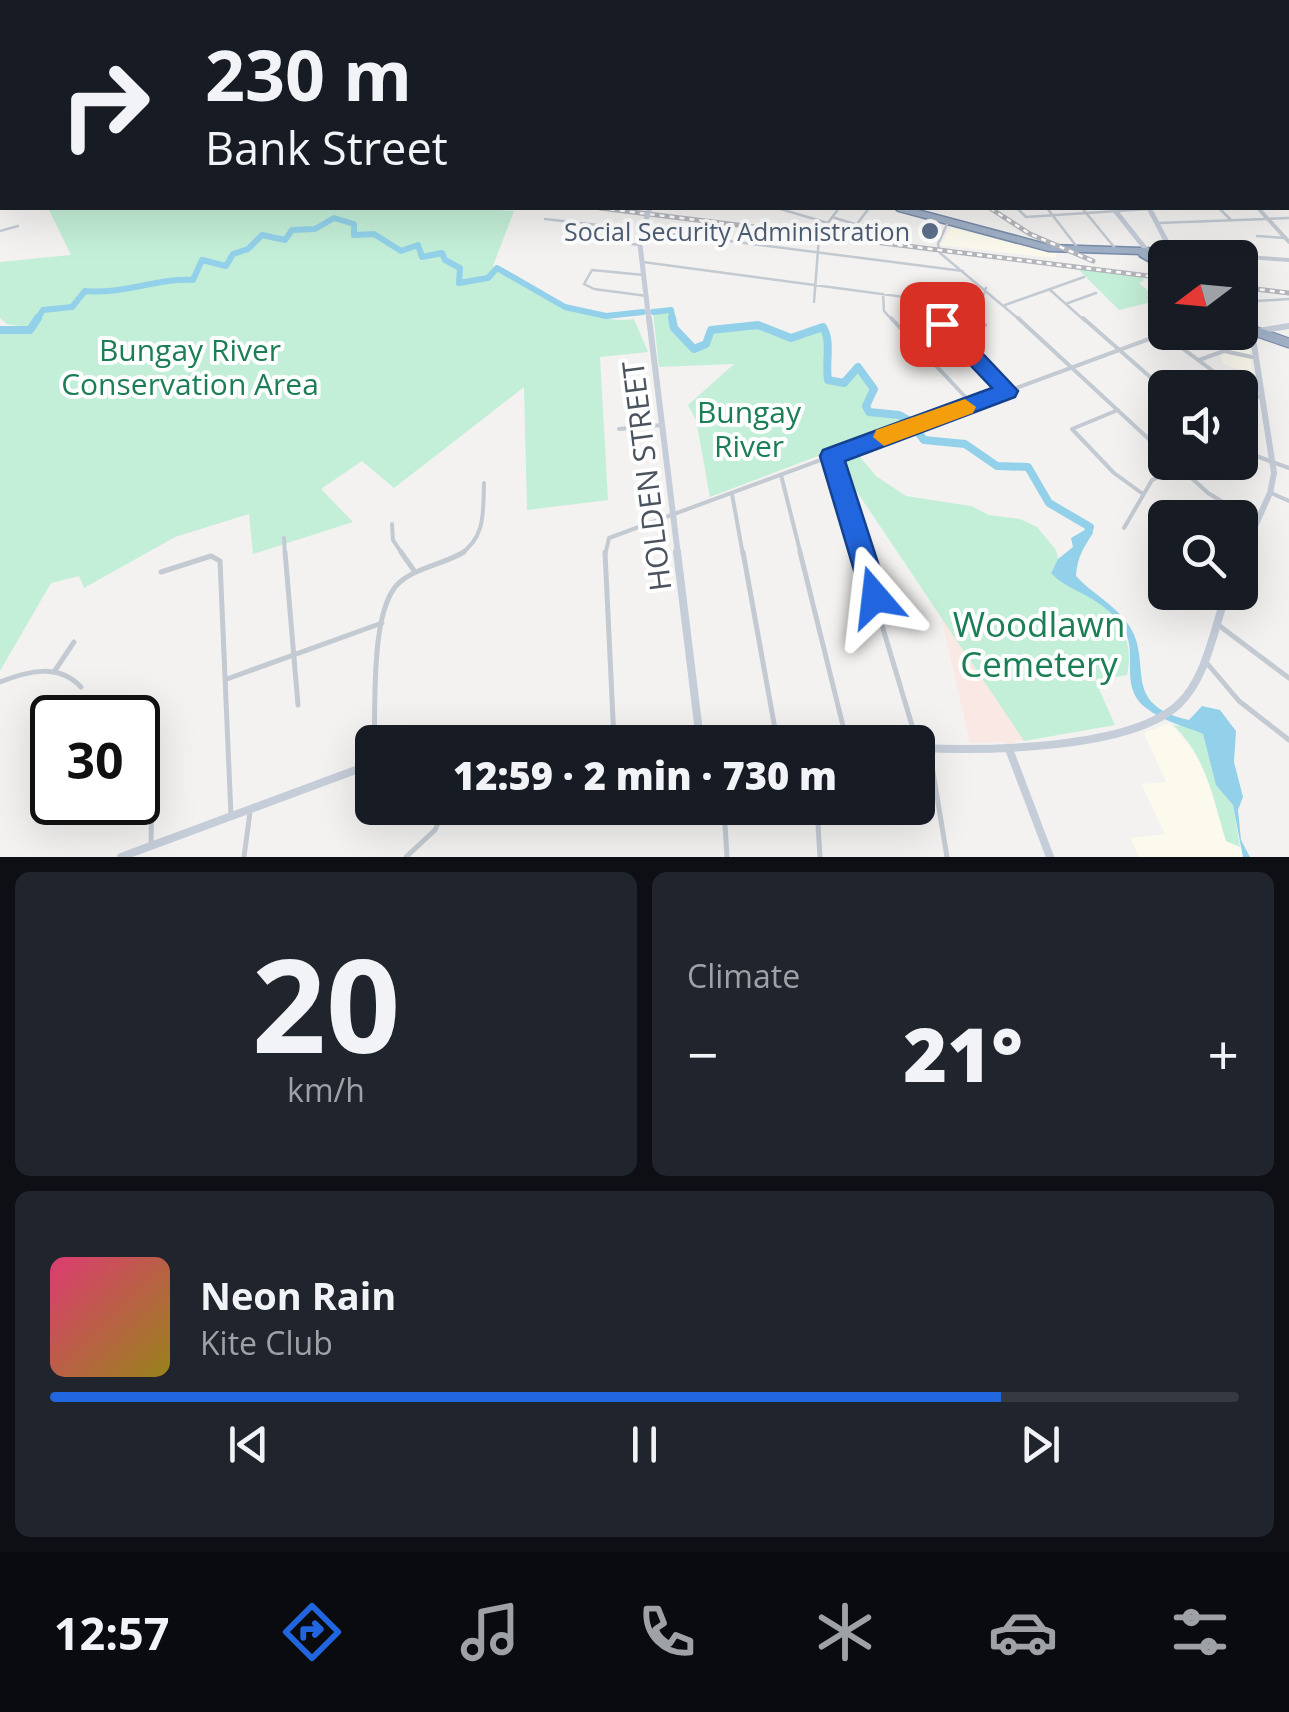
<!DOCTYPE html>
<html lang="en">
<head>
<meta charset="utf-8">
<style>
	:root { --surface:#171b24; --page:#20242c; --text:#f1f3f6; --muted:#9ea1a6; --line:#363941; --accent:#2166de }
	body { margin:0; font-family:"Open Sans",sans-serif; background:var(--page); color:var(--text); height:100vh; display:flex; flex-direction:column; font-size:38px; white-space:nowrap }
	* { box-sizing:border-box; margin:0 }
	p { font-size:32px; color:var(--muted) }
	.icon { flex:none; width:55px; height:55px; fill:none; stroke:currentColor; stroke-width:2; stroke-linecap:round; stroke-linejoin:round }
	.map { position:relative; height:857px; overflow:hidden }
	.details { display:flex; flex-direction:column; gap:15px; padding:15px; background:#0d0f14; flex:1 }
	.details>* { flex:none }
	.top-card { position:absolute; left:0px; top:0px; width:1290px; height:210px; box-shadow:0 10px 40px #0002; background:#171b24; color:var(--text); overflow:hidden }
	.needle { width:65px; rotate:254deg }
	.fabs { position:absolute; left:1148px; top:240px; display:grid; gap:20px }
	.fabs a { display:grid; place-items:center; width:110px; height:110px; border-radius:15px; background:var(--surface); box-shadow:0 10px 40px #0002; font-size:50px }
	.speed { position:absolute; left:30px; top:695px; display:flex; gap:20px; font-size:50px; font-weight:700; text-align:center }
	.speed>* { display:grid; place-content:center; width:130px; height:130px; border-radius:50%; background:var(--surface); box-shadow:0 10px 40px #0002; line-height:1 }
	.speed .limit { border:5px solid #111; border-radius:15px; background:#fff; color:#111 }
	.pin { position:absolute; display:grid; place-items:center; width:85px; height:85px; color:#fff; margin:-42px; border-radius:20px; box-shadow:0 5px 15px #0006 }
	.me { position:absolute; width:110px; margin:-55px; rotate:343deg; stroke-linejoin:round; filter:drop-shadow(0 0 8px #0008) }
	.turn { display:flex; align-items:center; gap:35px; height:210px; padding:0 40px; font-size:45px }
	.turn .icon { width:130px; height:130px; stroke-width:2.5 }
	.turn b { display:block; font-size:70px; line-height:85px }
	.big { font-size:75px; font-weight:800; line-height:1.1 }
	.details .widget { flex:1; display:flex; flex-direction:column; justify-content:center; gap:15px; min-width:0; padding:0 35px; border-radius:15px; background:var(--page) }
	.details .dial { align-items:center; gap:0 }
	.dial b { font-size:130px; line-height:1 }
	.song { display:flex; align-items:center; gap:30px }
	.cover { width:120px; height:120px; border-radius:15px; background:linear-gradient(135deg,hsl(340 70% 55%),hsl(50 70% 35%)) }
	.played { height:10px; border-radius:5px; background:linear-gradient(90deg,var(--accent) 80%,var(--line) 80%) }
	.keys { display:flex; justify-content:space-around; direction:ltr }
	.heat { display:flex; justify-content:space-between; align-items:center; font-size:55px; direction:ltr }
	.details .tiles { flex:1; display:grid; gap:15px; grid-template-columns:1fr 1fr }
	.widget:last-child { grid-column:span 2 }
	.trip { position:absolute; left:355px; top:725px; width:580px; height:100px; border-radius:15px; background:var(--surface); box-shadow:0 10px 40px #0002; font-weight:800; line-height:100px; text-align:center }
	.tabs { display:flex; height:160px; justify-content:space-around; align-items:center; background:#090b0e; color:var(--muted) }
	.tabs .icon { width:70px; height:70px }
	.tabs .active { color:var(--accent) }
	.tabs b { font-size:45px; color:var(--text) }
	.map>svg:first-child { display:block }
	.commercial { fill:#fcf9ed }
	.medical { fill:#fae8e4 }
	.green { fill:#c3eed7 }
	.water { fill:#92d1e9 }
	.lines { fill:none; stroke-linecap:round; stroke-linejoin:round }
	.river-far1 { stroke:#92d1e9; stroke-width:6 }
	.river { stroke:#92d1e9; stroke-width:8 }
	.trunk-far1-casing { stroke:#778ba9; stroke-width:9 }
	.trunk-casing { stroke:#778ba9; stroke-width:11 }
	.pedestrian { stroke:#c3cad2; stroke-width:2.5 }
	.minor-far2 { stroke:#c3cad2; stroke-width:2.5 }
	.minor-far1 { stroke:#c3cad2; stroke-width:4 }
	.minor { stroke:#c3cad2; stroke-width:5 }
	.tertiary { stroke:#c3cad2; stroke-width:4 }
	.secondary-far3 { stroke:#c5cdd9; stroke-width:4 }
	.secondary-far2 { stroke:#c5cdd9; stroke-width:5 }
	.secondary-far1 { stroke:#c5cdd9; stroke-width:6 }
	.secondary { stroke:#c5cdd9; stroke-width:8 }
	.trunk-far1 { stroke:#a0b0c6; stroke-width:6 }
	.trunk { stroke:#a0b0c6; stroke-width:9 }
	.rail-casing { stroke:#b4b6bb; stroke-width:5 }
	.rail { stroke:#fff; stroke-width:2.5; stroke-dasharray:5; stroke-linecap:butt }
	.secondary-bridge { stroke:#c5cdd9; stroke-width:5 }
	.route { fill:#2166de; stroke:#154290; stroke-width:2.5 }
	.slow { fill:#f59e0b }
	.service-dot { fill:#5c6f8a; stroke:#fff; stroke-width:4 }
	.labels { text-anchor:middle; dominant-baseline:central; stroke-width:8; stroke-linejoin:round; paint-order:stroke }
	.far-service-label { font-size:25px; fill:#4e5e75; stroke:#fff; text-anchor:end }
	.park-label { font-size:30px; fill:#1c7e54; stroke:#fff }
	.street-label { font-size:30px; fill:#4a535e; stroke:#fff }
	.near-park-label { font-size:35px; fill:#1c7e54; stroke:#fff }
</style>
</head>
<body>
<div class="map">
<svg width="1289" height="857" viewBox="0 0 1289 857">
	<rect width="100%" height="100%" fill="#f3f2f1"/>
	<!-- commercial -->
	<path class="commercial" d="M 952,225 L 1057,251 L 1056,258 L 940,245 Z
		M 1240,329 L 1247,337 L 1253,374 L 1223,364 L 1219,349 L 1223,347 L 1223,341 L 1245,344 L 1233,337 L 1218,340 L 1209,333 L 1240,332 Z
		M 1170,723 L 1194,751 L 1205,772 L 1226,841 L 1240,847 L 1243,857 L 1139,857 L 1130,838 L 1165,834 L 1141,784 L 1166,782 L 1144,733 Z"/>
	<!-- medical -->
	<path class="medical" d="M 941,617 L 1024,741 L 1014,740 L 1016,743 L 1005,745 L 1005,742 L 970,743 Z"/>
	<!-- green -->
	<path class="green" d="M 48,208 L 464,208 L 514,211 L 493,266 C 529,291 588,326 634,319 L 648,352 L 600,357 L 608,500 L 527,510 L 524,387 L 394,488 L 362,461 L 321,489 L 353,522 L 253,554 L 249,514 L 175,537 L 84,588 L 79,576 L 51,583 L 0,671 L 0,330 L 33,328 L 7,324 L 0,318 L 0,262 L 71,255 Z
		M 1078,269 L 1140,276 L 1145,280 L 1139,283 L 1160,300 L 1119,310 Z
		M 671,310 L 674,328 L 694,349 L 706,344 L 711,330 L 758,325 L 772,335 L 791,338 L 823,327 L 829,337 L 825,364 L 828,380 L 844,383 L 858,367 L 874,389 L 866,406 L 869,412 L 899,415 L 910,421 L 710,497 L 696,420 L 688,405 L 734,364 L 659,367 L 653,312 Z
		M 855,451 L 876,476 L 906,496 L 971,506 L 989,515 L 1020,519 L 1037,527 L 1056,550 L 1058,559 L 1051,573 C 1093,596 1139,619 1127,675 L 1095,680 L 1115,725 L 1024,741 L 835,459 Z
		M 1182,725 L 1203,734 L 1216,785 L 1233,805 L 1240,847 L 1226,841 C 1214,801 1206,756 1174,726 Z"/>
	<!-- water -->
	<path class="water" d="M 1092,526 L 1093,533 C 1084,547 1077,557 1076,576 C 1091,593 1113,603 1128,624 C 1155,662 1118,704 1189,720 L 1202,706 L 1220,710 L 1236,731 L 1234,762 L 1243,797 L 1238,810 L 1241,840 L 1250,857 L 1243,857 L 1233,805 L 1216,785 L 1203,734 C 1185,726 1162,721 1146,708 C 1116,684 1142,650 1120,623 C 1096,593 1070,593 1051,573 L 1058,559 L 1073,547 L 1071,538 Z"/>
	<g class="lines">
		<!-- river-far1 -->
		<path class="river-far1" d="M 653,312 L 671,310 L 673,321
			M 36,321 L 43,310 L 72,307 L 85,291 C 123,295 155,278 193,280 L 202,260 L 226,266 L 233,254 L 248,249 L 262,235 L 285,240 L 292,230 L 315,229 L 334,218 L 354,224 L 354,235 L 374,234 L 401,251 L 418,245 L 422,257 L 442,253 L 445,260 L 460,268 L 459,283 L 488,278 L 497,268 L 565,307 L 606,316 L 643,312"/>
		<!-- river -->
		<path class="river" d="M 672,318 L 674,328 L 694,349 L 706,344 L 711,330 L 758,325 L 791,338 L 823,327 C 832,342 825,362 828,380 L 844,383 L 858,367 L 874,389 L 866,406 L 869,412 L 899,415 L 910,421
			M 0,330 L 30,330 L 38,318
			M 915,428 L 924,440 L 965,444 L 997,466 L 1028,467 L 1049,503 L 1090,527 L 1087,534"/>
		<!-- trunk-far1 casing -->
		<g class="trunk-far1-casing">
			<path id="trunk-far1" d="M 899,208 L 1049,248 L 1172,252 L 1174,258
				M 1142,254 L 1165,267"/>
		</g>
		<!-- trunk casing -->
		<g class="trunk-casing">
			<path id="trunk" d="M 1240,326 L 1289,343"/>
		</g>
		<!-- pedestrian -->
		<path class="pedestrian" d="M 1218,342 L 1228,339 L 1250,344"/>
		<!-- minor-far2 -->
		<path class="minor-far2" d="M 949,0 L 956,2
			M 1072,0 L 1080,2
			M 1129,0 L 1133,2
			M 1174,0 L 1178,2
			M 106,2 L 116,0
			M 777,208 L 828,223
			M 1017,208 L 1026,217 L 1148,209
			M 1047,208 L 1077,247
			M 1082,208 L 1115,248
			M 1219,208 L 1231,220
			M 832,217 L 868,228
			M 545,219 L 615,227 L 614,242 L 640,245
			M 948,222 L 938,244 L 940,253 L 1021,321
			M 1159,223 L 1289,218
			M 857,224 L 869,208
			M 824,228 L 839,208
			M 643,230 L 963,271
			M 0,231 L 18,226
			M 1257,236 L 1286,238
			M 643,262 L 979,307 L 986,288
			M 644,275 L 592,270 L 584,284 L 594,289 L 647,296
			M 1049,289 L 1085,321
			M 883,294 L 884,311 L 893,321
			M 814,302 L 819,237
			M 942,302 L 944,321
			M 1240,302 L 1289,299
			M 1068,303 L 1096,293
			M 1005,305 L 1084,277
			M 942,319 L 954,321"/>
		<!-- minor-far1 -->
		<path class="minor-far1" d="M 891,318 L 972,404
			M 943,318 L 944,326 L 1007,391
			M 1018,318 L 1165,454
			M 1083,318 L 1165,390
			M 942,319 L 985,325
			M 1163,334 L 1236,388
			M 1199,360 L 1224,351 L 1252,357
			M 1240,390 L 1260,397
			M 1118,410 L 1072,429 L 1114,473 L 1143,494
			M 619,429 L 662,425
			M 1240,450 L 1289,468
			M 831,456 L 861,555
			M 1174,462 L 1208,493 L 1256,522
			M 781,475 L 801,555
			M 1271,493 L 1289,501
			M 732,494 L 743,555
			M 392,524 L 393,540 L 403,555
			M 1124,528 L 1152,480 L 1180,468
			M 284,538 L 285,555
			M 459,555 C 486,538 483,512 484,483
			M 605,555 L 609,538 L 1168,332"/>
		<!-- minor -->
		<path class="minor" d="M 285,552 L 298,705
			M 401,552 L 415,572
			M 605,552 L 614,740
			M 743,552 L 777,740
			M 800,552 L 847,742
			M 860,552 L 917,742
			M 161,572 L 211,556 L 220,561 L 231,816
			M 1217,624 L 1289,678
			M 1206,662 L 1239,701 L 1289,740
			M 54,672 L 74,642
			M 227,679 L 382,623
			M 0,682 C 28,671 58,663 81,687
			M 374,742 C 376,704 370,607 400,582 C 418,567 444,564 464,552
			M 929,748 L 947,857
			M 724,808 L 727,857
			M 817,808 L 820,857
			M 151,846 L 153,705
			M 244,857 L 250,812
			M 406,857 L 435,830 L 445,808"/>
		<!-- tertiary -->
		<path class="tertiary" d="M 1258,208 L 1289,242
			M 1172,252 L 1289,260"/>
		<!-- secondary-far3 -->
		<path class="secondary-far3" d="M 1202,0 L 1206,2"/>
		<!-- secondary-far2 -->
		<path class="secondary-far2" d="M 1113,208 L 1148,252
			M 1149,208 L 1172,252
			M 647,216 L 640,245 L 649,321"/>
		<!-- secondary-far1 -->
		<path class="secondary-far1" d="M 649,318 L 678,555
			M 1242,555 L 1270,493 L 1274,473 L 1252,332 L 1289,326"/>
		<!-- secondary -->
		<path class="secondary" d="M 677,552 L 700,740
			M 1240,560 L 1243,552
			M 554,742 L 822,742
			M 918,748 C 983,751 1130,750 1179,704 C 1207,677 1214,628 1227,592
			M 1009,749 L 1050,857
			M 121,857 L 372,764"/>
		<!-- trunk-far1 -->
		<use href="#trunk-far1" class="trunk-far1"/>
		<!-- trunk -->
		<use href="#trunk" class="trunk"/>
		<!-- rail casing -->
		<g class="rail-casing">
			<path id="rail" d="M 600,208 L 1165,278
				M 990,208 L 1030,234 L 1093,261
				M 1240,287 L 1289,293"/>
		</g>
		<!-- rail -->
		<use href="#rail" class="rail"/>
		<!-- secondary-bridge -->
		<path class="secondary-bridge" d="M 647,216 L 650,208"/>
	</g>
	<!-- route -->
	<path class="route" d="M 942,317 L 950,319 L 1018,391 L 1015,397 L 845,461 L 889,597 L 885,606 L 875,610 L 866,606 L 862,597 L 820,456 L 823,450 L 992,388 L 935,328 L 932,324 Z"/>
	<!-- slow -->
	<path class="slow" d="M 965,399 L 976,407 L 973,413 L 884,446 L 873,437 L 876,430 Z"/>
	<!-- markers -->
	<circle class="service-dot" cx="930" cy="231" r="10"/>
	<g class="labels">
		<!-- far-service labels -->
		<g class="far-service-label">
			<text x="910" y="231">Social Security Administration</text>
		</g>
		<!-- park labels -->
		<g class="park-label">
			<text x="190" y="349">Bungay River<tspan x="190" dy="34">Conservation Area</tspan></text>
			<text x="749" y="411">Bungay<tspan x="749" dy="34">River</tspan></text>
		</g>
		<!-- street labels -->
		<g class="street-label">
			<text transform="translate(646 476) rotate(-97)">HOLDEN STREET</text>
		</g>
		<!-- near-park labels -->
		<g class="near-park-label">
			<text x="1039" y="623">Woodlawn<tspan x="1039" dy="40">Cemetery</tspan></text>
		</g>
	</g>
</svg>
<div class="fabs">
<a><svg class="needle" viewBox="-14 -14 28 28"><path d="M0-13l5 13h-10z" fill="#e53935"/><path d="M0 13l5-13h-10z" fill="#9ea1a6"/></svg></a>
<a><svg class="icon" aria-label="sound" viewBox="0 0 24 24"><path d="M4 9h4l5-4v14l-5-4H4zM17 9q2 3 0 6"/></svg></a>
<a><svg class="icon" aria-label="search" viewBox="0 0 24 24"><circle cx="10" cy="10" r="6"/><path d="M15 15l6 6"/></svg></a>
</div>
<div class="speed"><div class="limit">30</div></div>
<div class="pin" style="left:942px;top:324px;background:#d93025"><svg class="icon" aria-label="arrive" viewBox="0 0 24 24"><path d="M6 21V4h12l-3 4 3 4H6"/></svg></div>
<svg class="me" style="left:875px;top:597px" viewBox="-20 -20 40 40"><path d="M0-17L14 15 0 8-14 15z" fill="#2166de" stroke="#fff" stroke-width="4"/></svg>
<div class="trip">12:59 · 2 min · 730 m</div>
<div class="top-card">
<div class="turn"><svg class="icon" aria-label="right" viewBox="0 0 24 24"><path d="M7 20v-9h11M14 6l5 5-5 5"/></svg><div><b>230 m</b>Bank Street</div></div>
</div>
</div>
<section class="details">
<div class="tiles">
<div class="widget dial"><b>20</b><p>km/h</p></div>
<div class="widget"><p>Climate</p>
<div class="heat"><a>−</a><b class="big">21°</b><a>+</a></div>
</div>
<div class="widget">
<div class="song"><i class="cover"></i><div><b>Neon Rain</b><p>Kite Club</p></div></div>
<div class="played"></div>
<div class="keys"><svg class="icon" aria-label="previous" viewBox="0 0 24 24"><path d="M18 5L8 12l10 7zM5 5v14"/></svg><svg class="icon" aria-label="pause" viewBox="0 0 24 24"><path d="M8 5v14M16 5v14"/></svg><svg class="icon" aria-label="next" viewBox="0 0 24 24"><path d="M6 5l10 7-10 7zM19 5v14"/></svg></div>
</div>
</div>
</section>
<nav class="tabs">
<b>12:57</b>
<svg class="icon active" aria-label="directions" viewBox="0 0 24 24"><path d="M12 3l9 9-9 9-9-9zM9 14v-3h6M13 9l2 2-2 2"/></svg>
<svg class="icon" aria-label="music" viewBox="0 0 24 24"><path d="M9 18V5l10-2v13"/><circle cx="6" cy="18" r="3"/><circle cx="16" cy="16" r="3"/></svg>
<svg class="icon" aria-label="phone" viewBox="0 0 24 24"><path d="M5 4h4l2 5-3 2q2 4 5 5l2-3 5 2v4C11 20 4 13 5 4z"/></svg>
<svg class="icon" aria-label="climate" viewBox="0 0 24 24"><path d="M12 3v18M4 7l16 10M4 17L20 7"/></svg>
<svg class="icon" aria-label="car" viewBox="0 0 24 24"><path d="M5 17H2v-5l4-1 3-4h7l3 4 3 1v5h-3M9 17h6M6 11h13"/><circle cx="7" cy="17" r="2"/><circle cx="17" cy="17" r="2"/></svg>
<svg class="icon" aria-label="filters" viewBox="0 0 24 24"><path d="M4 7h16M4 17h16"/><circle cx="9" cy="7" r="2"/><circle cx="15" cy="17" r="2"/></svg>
</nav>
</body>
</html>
